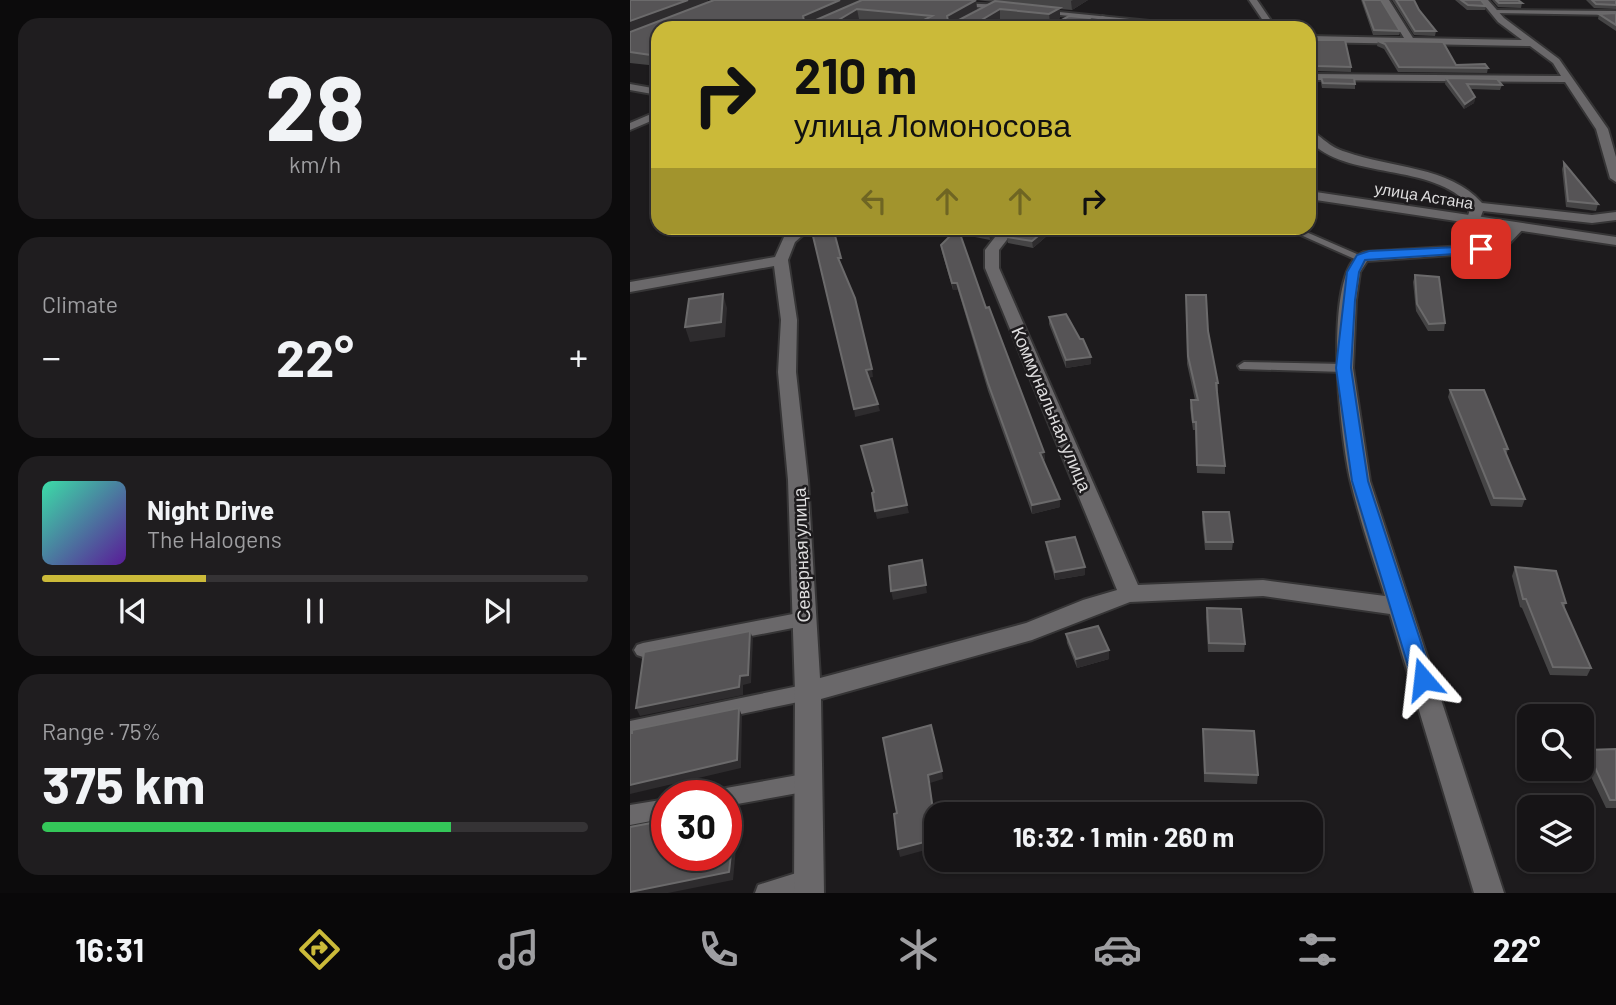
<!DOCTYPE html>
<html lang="en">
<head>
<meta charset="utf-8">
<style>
	:root { --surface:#161416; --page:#1f1d1f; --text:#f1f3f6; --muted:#9e9ea1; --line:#353335; --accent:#cbba39 }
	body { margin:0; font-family:Barlow,sans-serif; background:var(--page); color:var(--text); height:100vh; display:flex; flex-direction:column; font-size:26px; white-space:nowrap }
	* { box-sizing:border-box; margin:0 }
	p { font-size:23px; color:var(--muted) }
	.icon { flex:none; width:38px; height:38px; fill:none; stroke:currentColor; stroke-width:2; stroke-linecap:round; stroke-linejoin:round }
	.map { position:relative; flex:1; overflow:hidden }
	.details { display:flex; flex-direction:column; gap:18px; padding:18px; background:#0c0b0c; width:630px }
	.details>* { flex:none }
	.banner { position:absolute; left:21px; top:21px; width:665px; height:214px; border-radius:21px; box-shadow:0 2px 5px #0004,0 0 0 2px var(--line); background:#cbba39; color:#111; overflow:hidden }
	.controls { position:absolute; left:887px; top:704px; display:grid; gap:14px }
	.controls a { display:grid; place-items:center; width:77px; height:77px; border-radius:14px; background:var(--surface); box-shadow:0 2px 5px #0004,0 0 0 2px var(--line); font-size:35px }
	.speed { position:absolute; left:21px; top:780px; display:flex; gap:14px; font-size:35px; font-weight:700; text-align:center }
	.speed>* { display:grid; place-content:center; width:91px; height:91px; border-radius:50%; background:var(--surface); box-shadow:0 2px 5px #0004,0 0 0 2px var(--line); line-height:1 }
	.speed .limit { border:10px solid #d22; background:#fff; color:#111 }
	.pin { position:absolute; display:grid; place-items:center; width:60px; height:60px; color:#fff; margin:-30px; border-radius:14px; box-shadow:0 4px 10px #0006 }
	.me { position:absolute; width:77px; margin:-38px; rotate:343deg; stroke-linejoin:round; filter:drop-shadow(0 0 5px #0008) }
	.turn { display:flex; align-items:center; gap:24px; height:147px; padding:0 28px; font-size:32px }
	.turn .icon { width:91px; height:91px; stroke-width:2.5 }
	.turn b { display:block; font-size:49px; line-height:60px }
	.lanes { display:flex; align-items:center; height:66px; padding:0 28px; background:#0003; justify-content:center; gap:35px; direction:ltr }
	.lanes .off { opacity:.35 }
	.big { font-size:52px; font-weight:700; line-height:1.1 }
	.details .card { flex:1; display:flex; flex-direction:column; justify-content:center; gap:10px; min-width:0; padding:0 24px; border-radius:21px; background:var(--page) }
	.details .dial { align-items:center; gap:0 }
	.dial b { font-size:91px; line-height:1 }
	.song { display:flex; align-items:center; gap:21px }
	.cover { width:84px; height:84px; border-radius:10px; background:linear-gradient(135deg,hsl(160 70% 55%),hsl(270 70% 35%)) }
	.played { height:7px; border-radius:4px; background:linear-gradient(90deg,var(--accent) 30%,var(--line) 30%) }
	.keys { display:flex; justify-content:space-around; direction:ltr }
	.heat { display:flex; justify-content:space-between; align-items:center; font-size:38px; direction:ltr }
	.charge { height:10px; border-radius:5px; background:linear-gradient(90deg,#34c759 75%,var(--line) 0) }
	.trip { position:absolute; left:294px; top:802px; width:399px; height:70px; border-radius:21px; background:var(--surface); box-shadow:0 2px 5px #0004,0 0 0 2px var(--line); font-weight:700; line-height:70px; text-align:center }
	.menu { display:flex; height:112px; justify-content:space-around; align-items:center; background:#090809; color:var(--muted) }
	.menu .icon { width:49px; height:49px }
	.menu .selected { color:var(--accent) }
	.menu b { font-size:32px; color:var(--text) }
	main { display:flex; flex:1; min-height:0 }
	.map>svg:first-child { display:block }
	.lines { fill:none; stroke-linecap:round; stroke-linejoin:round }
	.service-casing { stroke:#363536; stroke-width:4 }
	.minor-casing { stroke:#363536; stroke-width:4 }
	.tertiary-casing { stroke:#363536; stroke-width:4 }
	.service { fill:#6a686a; fill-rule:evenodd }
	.minor { fill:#6a686a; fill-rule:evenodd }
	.tertiary { fill:#6a686a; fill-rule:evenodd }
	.wall { fill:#454445; fill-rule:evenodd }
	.shaded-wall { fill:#2e2c2e }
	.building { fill:#565456; stroke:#6b6a6b; stroke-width:2 }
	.route { fill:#1a73e8; stroke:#114b97; stroke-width:2 }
	.labels { text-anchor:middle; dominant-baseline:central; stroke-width:5; stroke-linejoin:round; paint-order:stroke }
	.far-street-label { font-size:16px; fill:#deddde; stroke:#1d1b1d }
	.street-label { font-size:18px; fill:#deddde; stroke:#1d1b1d }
</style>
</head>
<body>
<main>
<section class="details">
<div class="card dial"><b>28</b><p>km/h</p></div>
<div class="card"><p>Climate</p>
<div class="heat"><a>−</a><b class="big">22°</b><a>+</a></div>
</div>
<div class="card">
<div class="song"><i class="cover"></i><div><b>Night Drive</b><p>The Halogens</p></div></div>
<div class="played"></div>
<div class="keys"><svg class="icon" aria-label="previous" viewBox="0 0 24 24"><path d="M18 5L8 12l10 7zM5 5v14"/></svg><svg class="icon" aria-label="pause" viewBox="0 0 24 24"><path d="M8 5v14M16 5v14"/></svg><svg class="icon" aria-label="next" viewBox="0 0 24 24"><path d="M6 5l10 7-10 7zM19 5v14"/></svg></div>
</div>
<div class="card"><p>Range · 75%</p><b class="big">375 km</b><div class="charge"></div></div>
</section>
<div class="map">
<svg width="986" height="893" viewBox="0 0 986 893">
	<rect width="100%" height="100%" fill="#1d1b1d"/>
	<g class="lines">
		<!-- service casing -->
		<g class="service-casing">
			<path id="service" d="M 326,3 L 377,5 L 380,7 L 377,9 L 328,6 Z
				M 409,10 L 570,26 L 573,28 L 553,28 L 411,13 Z
				M 860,10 L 986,11 L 986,15 L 862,13 Z
				M 655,228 L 667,228 L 736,258 L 731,261 L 727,260 Z
				M 614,362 L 714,364 L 720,368 L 714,372 L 610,369 L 608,366 Z
				M 173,612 L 179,614 L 182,619 L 179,624 L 173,626 L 13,657 L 7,655 L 4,650 L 7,645 L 13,643 Z
				M 178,684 L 185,687 L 187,692 L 185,697 L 178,700 L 0,737 L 0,721 Z
				M 179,773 L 186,776 L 189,782 L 186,788 L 179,791 L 96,806 L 96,796 L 86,796 L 89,790 L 96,788 Z
				M 37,799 L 37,818 L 0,825 L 0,805 Z
				M 179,869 L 187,872 L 190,880 L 187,888 L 172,893 L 125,893 L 128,885 Z"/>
		</g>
		<!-- minor casing -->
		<g class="minor-casing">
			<path id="minor" d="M 619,0 L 627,0 L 646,28 L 638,28 Z
				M 751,0 L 759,0 L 783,38 L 892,40 L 868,22 L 850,0 L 858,0 L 874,18 L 929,59 L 978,129 L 986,157 L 986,182 L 980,178 L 966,129 L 935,82 L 679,80 L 679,74 L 931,76 L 923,63 L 900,46 L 679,42 L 679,36 L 774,38 Z
				M 472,16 L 479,18 L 467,28 L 457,28 Z
				M 28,111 L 28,118 L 0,130 L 0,123 Z
				M 679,130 C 691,135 698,147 716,152 C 760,168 820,166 852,203 L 962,215 L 986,212 L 986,220 L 962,223 L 853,211 L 848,224 L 838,224 L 836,221 L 841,207 C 803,161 715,181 679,140 Z
				M 887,224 L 894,228 L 876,247 L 851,253 L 737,261 L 730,272 L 726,300 L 723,368 L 740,481 L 874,893 L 844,893 L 760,614 L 633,596 L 500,602 L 402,640 L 191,699 L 194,893 L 164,893 L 165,692 L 158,480 L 148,372 L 151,320 L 144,266 L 0,292 L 0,282 L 145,257 L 154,237 L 166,228 L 181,228 L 165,242 L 158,260 L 167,320 L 166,372 L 178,480 L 190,678 L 396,623 L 453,600 L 487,590 L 355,268 L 355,250 L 372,228 L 386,228 L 369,250 L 369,268 L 508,585 L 633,580 L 755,596 C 743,559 730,521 721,483 C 711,444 690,268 734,252 L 851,245 C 870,240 872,229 887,224 Z"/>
		</g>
		<!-- tertiary casing -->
		<g class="tertiary-casing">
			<path id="tertiary" d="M 0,84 L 28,89 L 28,95 L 0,90 Z
				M 679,191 L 986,237 L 986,245 L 679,199 Z"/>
		</g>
		<!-- service -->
		<use href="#service" class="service"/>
		<!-- minor -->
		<use href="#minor" class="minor"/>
		<!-- tertiary -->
		<use href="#tertiary" class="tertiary"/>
	</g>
	<!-- wall -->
	<path class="wall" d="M 0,0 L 78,2 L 84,0 L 458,0 L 442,10 L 430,9 L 430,18 L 420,24 L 370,19 L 285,25 L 229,19 L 28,28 L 28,66 L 0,63 ZM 346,0 L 364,2 L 328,20 L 347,9 Z
		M 731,0 L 751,0 L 770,31 L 769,35 L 743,35 Z
		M 762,0 L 784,0 L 789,10 L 806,31 L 805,36 L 784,35 Z
		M 825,0 L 851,0 L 856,6 L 855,10 L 837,10 Z
		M 862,0 L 888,0 L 892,3 L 891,8 L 868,7 Z
		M 956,0 L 986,0 L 986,9 L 964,8 Z
		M 986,13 L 986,31 L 968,19 L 969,14 Z
		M 680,40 L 721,67 L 721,72 L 686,71 L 679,45 Z
		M 748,41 L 826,65 L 858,68 L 857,73 L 768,72 L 754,49 L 747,46 Z
		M 691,77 L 725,84 L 725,89 L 692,88 L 691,83 Z
		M 816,78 L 872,85 L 870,90 L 841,89 L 845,97 L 844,103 L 834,109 L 815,84 Z
		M 934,163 L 968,204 L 966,211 L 936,207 L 932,169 Z
		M 329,228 L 369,228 L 360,240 L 330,234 L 356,308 L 414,452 L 415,460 L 413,460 L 430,507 L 402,514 L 358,391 L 328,290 L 323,290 L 312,252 L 311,245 L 329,231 Z
		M 384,228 L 426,228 L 403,248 L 378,243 L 377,237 Z
		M 563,228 L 581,228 L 581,236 L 563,236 Z
		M 785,275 L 815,323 L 814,331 L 798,331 L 786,311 L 783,282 Z
		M 556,302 L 578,331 L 588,383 L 588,391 L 587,391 L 595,466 L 595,474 L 567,473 L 565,430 L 563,430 L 560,408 L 561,400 L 565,400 L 557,364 Z
		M 419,317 L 461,364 L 436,368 L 419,324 Z
		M 820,390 L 878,449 L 876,456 L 895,499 L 892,507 L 861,506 L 818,397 Z
		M 573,512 L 603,542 L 602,550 L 575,550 L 572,520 Z
		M 416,542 L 455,575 L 425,580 L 417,550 Z
		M 885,567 L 936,603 L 934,608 L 961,668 L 957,676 L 920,675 L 892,608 L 890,607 L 882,576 Z
		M 577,608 L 615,644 L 614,652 L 578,652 L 576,617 Z
		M 436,634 L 479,659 L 447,668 L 437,643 Z
		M 573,729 L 628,775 L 627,784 L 574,782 Z
		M 986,749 L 986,808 L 976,808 L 952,758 L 957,750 Z
		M 581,859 L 635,859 L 634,873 L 582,869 Z"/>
	<!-- shaded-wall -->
	<path class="shaded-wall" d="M 58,0 L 78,0 L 78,3 L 0,32 L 0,21 Z
		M 210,0 L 233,0 L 175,26 L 173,16 Z
		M 346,0 L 347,9 L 318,26 L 317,16 Z
		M 443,0 L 458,0 L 442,10 L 441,1 Z
		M 430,8 L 430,18 L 420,24 L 419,14 Z
		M 227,9 L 229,19 L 213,28 L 195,28 Z
		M 370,9 L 370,19 L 355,28 L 338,28 Z
		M 460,18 L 460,22 L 454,28 L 454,23 Z
		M 497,21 L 497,26 L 495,28 L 490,28 Z
		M 845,97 L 844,103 L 834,109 L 835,104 Z
		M 363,228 L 369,228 L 360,240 L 359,233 Z
		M 418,228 L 426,228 L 403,248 L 402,241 Z
		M 322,283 L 327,283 L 328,290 L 323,290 Z
		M 93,294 L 97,308 L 95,337 L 60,342 L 55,327 Z
		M 461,357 L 461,364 L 436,368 L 436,360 Z
		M 242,369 L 243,377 L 238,378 L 236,370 Z
		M 248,404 L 250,411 L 225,417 L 224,409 Z
		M 414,452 L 415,460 L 411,461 L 410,453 Z
		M 430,499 L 430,507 L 402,514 L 402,505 Z
		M 277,505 L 279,513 L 247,519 L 245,511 Z
		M 292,560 L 297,593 L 263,600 L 261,591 Z
		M 455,567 L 455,575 L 425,580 L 425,572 Z
		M 120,631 L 123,639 L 121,683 L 113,685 L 113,695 L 10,716 L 6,708 Z
		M 479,650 L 479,659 L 447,668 L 446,659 Z
		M 109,708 L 112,716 L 111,768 L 0,794 L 0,785 Z
		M 312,771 L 313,779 L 300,783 L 306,831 L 298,775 Z
		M 106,807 L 109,816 L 103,880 L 38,893 L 0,893 L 0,892 Z
		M 306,839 L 306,847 L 270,857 L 268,849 Z"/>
	<!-- building -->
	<path class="building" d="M 0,0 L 58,0 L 0,21 Z
		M 84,0 L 210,0 L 173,16 L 174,21 L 186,20 L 232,0 L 346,0 L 317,16 L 318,21 L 329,20 L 365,1 L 430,8 L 419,14 L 370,9 L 338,28 L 278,28 L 302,16 L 227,9 L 195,28 L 28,28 L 28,56 L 0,52 L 0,32 Z
		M 733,0 L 751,0 L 770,31 L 744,30 Z
		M 766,0 L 784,0 L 789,10 L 806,31 L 785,31 Z
		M 831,0 L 851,0 L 856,6 L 838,5 Z
		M 866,0 L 888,0 L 892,3 L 869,3 Z
		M 962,0 L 986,0 L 986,5 L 966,4 Z
		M 986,13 L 986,25 L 969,14 Z
		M 439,16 L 460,18 L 454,23 L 457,26 L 467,26 L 476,19 L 497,21 L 490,28 L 417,28 Z
		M 680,40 L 715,40 L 721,67 L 687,66 Z
		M 748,41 L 813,42 L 826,65 L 855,64 L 858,68 L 769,67 L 755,44 Z
		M 691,77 L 724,78 L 725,84 L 693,83 Z
		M 816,78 L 867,79 L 872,85 L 837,84 L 845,97 L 835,104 Z
		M 934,163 L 968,204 L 938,201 Z
		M 192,228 L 203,228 L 211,258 L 208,258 L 225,298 L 242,369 L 236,370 L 248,404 L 224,409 L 183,236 Z
		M 328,228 L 356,308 L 359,307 L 414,452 L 410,453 L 430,499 L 402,505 L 358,383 L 327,283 L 322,283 L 311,245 Z
		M 329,228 L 363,228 L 359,233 Z
		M 384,228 L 418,228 L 402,241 L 377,237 Z
		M 563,228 L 581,228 L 582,230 L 563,229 Z
		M 785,275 L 809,277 L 815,323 L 799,324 L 787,304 Z
		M 93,294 L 91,322 L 55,327 L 59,299 Z
		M 556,295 L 576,295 L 578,331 L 588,383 L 586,383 L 595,466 L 567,465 L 566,422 L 563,422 L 561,400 L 568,400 L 558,356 Z
		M 436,314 L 450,339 L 453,339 L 461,357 L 436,360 L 419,317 Z
		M 820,390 L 854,390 L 878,449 L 874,449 L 895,499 L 864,498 Z
		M 262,439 L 277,505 L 245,511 L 242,493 L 244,492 L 231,446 Z
		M 573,512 L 599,512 L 603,542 L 576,542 Z
		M 445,537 L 455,567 L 425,572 L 416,542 Z
		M 292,560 L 296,585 L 261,591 L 259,566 Z
		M 885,567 L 926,571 L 936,603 L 932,603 L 961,668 L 923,667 L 896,599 L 893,599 Z
		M 577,608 L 611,609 L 615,644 L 579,643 Z
		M 468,626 L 479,650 L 446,659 L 436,634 Z
		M 120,631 L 118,675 L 110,676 L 109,687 L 6,708 L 14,652 Z
		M 109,708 L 107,760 L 0,785 L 0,733 L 2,733 L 2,730 Z
		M 301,725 L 312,771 L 298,775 L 306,831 L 306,839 L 268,849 L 264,814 L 267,813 L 253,738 Z
		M 573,729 L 624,731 L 628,775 L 575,773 Z
		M 986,749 L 986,800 L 980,800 L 957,750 Z
		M 106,807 L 99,872 L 0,892 L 0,827 L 37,820 L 37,856 L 96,856 L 96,809 Z
		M 582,859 L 635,859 L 635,865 L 582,861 Z"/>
	<!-- route -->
	<path class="route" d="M 851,246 L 855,247 L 855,252 L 735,260 L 729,272 L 725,300 L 721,368 L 738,481 L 803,679 L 800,685 L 793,687 L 785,685 L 782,679 L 722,481 L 706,368 L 717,272 L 727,255 L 739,251 Z"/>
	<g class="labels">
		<!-- far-street labels -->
		<g class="far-street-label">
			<text transform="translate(794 195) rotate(9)">улица Астана</text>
		</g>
		<!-- street labels -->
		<g class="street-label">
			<text transform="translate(422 409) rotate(67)">Коммунальная улица</text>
			<text transform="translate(171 555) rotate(-92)">Северная улица</text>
		</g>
	</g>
</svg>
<div class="controls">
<a><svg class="icon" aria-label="search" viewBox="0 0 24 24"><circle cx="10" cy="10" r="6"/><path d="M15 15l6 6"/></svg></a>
<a><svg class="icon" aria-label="layers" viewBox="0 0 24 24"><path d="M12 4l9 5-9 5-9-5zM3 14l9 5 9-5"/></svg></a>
</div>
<div class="speed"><div class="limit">30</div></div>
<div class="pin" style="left:851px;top:249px;background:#d93025"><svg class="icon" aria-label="arrive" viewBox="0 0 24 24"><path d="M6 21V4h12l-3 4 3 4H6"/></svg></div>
<svg class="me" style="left:793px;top:679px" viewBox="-20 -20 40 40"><path d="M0-17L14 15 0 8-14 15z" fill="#1a73e8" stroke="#fff" stroke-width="4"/></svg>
<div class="trip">16:32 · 1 min · 260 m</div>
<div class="banner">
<div class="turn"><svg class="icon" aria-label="right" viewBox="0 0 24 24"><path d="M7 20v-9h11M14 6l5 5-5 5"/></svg><div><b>210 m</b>улица Ломоносова</div></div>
<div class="lanes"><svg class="icon off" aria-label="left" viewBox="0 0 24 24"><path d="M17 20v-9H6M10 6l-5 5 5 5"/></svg><svg class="icon off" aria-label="ahead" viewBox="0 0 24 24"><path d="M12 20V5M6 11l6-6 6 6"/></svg><svg class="icon off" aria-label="ahead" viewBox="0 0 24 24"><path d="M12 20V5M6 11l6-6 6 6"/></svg><svg class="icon" aria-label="right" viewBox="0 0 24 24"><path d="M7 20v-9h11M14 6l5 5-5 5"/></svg></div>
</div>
</div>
</main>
<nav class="menu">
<b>16:31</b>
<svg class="icon selected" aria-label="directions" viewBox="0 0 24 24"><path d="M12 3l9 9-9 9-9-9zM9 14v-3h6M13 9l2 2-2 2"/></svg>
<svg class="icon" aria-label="music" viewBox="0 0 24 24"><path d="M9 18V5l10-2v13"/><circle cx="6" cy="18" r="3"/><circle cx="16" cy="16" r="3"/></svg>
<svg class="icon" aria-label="phone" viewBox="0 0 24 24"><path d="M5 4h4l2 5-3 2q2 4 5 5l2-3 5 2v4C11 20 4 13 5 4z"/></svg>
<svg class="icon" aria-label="climate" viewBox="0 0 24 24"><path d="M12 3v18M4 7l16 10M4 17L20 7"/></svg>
<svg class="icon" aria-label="car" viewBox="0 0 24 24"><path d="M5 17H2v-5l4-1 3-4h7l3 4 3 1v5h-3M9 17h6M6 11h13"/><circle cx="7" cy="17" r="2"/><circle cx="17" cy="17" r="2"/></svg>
<svg class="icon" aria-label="filters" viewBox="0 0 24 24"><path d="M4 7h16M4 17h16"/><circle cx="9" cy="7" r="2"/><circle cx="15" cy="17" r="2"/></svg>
<b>22°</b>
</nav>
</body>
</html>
